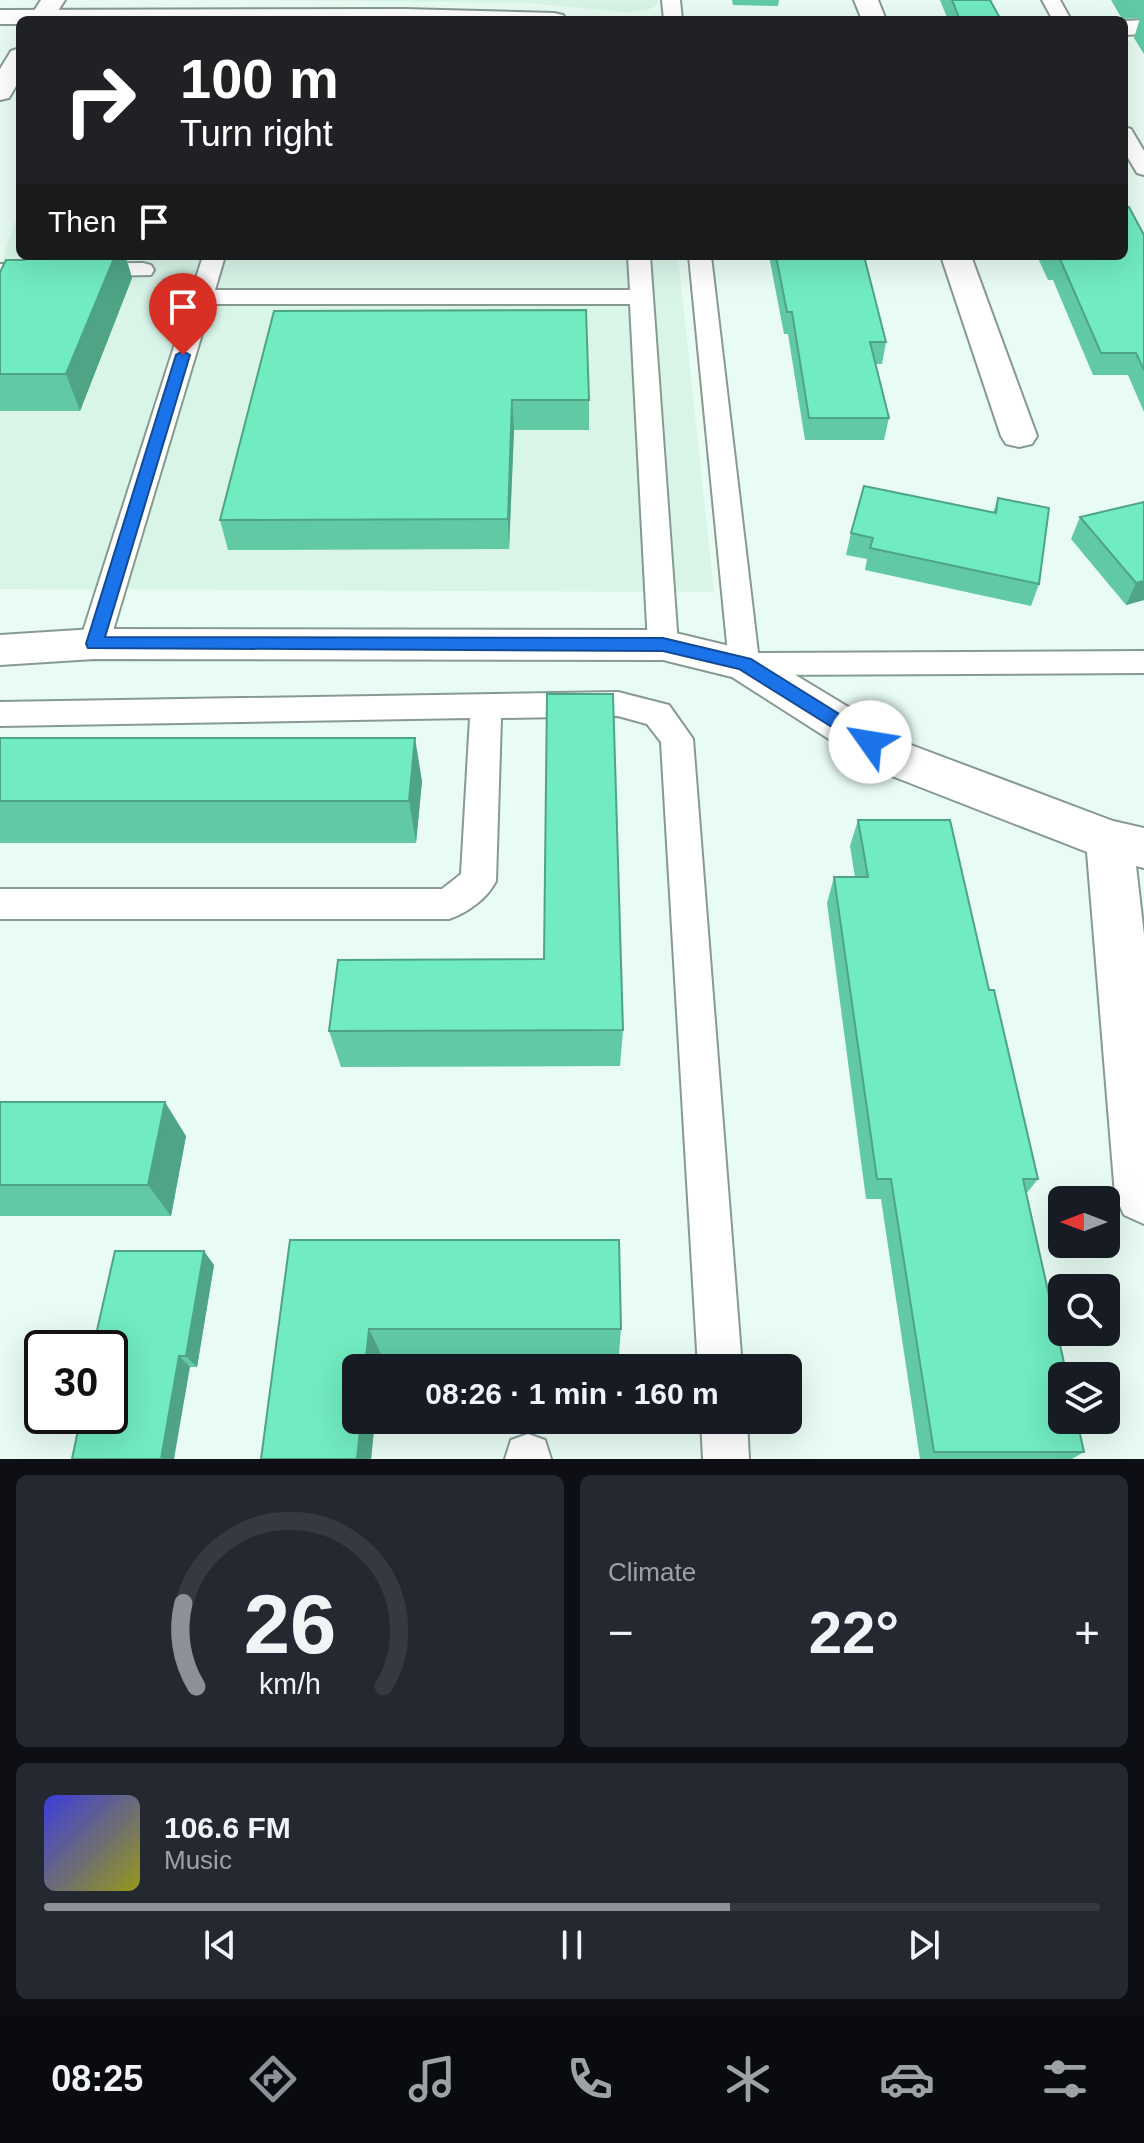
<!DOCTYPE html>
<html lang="en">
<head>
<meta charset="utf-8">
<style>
	:root { --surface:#171b24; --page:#242831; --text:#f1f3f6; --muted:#9ea1a6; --line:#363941; --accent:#8c9099 }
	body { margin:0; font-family:Arial,sans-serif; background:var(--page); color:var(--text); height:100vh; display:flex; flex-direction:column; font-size:30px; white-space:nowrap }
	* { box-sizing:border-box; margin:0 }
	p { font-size:26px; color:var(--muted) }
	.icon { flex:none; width:44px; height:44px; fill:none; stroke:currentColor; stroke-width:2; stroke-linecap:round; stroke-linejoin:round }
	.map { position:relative; height:1459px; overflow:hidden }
	.details { display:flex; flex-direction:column; gap:16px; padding:16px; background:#0d0f14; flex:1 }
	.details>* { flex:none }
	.hud { position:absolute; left:16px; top:16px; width:1112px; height:244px; border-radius:12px; box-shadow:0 8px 32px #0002; background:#202124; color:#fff; overflow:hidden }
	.needle { width:52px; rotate:270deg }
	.controls { position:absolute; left:1048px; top:1186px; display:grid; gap:16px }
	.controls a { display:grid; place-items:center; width:72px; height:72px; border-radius:12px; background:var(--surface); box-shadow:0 8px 32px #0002; font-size:40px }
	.speed { position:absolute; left:24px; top:1330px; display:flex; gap:16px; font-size:40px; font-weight:700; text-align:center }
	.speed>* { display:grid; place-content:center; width:104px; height:104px; border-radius:50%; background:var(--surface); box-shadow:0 8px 32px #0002; line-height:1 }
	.speed .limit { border:4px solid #111; border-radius:12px; background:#fff; color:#111 }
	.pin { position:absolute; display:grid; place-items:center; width:68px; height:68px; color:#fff; margin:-82px -34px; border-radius:50% 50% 50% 0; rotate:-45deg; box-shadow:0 0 8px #0007 }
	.pin .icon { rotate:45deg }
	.me { position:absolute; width:88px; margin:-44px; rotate:302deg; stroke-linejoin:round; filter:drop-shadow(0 0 6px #0008) }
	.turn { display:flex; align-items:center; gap:28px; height:168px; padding:0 32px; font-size:36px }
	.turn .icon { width:104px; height:104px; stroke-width:2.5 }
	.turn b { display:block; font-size:56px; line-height:68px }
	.then { display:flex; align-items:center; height:76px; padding:0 32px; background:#0003; gap:16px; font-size:30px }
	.big { font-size:60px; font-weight:800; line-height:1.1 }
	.details .widget { flex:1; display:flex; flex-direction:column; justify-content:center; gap:12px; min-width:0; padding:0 28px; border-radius:12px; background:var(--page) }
	.details .dial { align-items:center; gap:0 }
	.dial svg { height:208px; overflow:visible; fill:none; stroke:var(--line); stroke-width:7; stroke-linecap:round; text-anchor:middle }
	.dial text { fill:var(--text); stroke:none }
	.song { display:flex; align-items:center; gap:24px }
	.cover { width:96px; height:96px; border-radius:12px; background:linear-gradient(135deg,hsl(240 70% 55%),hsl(60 70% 35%)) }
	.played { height:8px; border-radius:4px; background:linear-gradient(90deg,var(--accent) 65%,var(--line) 65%) }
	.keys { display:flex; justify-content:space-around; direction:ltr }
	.heat { display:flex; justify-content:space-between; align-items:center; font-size:44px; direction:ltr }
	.details .tiles { flex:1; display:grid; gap:16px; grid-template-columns:1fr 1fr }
	.widget:last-child { grid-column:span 2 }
	.trip { position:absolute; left:342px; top:1354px; width:460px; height:80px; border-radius:12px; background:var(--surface); box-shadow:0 8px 32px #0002; font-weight:800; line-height:80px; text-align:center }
	.tab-bar { display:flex; height:128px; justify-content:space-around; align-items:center; background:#090b0e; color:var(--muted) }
	.tab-bar .icon { width:56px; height:56px }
	.tab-bar .on { color:var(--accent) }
	.tab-bar b { font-size:36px; color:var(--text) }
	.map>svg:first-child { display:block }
	.built { fill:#d8f5e8 }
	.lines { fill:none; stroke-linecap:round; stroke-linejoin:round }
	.service-casing { stroke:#879a92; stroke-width:4 }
	.minor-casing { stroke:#879a92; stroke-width:4 }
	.tertiary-casing { stroke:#879a92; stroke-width:4 }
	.service { fill:#fff; fill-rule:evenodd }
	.minor { fill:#fff; fill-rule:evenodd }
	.tertiary { fill:#fff; fill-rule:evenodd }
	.wall { fill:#61caa5 }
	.shaded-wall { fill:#4fa486 }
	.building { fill:#71ebc0; stroke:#4fa486; stroke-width:2 }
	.route { fill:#1a73e8; stroke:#114b97; stroke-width:2 }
</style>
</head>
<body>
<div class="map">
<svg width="1144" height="1459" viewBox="0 0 1144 1459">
	<rect width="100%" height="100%" fill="#e8fcf4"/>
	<!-- built -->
	<path class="built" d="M 256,0 L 658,0 L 658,4 L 648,10 L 625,12 L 529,3 Z
		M 20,207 L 20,256 L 678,256 L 714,592 L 0,589 L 0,267 Z"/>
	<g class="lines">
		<!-- service casing -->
		<g class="service-casing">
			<path id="service" d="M 662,0 L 680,0 L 682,20 L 664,20 Z
				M 1042,0 L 1060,0 L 1071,20 L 1053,20 Z
				M 1124,127 L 1131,129 L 1144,151 L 1144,175 L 1137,173 L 1124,151 Z
				M 203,256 L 225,256 L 215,290 L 630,290 L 628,256 L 650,256 L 678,645 L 674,653 L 663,656 L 652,653 L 648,645 L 630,304 L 211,304 L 109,644 L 105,652 L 94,655 L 83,652 L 79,644 Z
				M 689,256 L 711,256 L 758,653 L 1144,651 L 1144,673 L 744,675 L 733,672 L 729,664 Z
				M 143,263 L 151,265 L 154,270 L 151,275 L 0,278 L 0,264 Z
				M 618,692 L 669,705 L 693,739 L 742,1368 L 698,1368 L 661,742 L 647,724 L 618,716 L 501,718 L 496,881 C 487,899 467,913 449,919 L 0,919 L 0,889 L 442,889 L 461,874 L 470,718 L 0,726 L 0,702 Z
				M 701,1420 L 747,1420 L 749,1459 L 703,1459 Z
				M 528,1434 L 545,1440 L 551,1459 L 505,1459 L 511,1440 Z"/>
		</g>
		<!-- minor casing -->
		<g class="minor-casing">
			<path id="minor" d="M 41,0 L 65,0 L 52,20 L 32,20 L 30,17 Z
				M 854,0 L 878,0 L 886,20 L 862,20 Z
				M 941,256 L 971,256 L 1037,436 L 1032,444 L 1019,447 L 1006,444 L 1001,436 Z
				M 94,629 L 663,630 L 759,653 L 911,745 L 1113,821 L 1144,828 L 1144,868 L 1136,866 L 1144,935 L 1144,1224 L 1124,1215 L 1115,1195 L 1087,852 L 879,771 L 732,677 L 663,660 L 94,659 L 0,665 L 0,635 Z"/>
		</g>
		<!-- tertiary casing -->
		<g class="tertiary-casing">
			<path id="tertiary" d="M 404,9 L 554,13 L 563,15 L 566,20 L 20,20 L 20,24 L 0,24 L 0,10 Z
				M 1144,20 L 1144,34 L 1124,35 L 1124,21 Z
				M 20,48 L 20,79 L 9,98 L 0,100 L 0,69 L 11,51 Z"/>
		</g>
		<!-- service -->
		<use href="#service" class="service"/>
		<!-- minor -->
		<use href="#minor" class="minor"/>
		<!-- tertiary -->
		<use href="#tertiary" class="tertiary"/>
	</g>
	<!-- wall -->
	<path class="wall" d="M 732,0 L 779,0 L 778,6 L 733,5 Z
		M 940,0 L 990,0 L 1001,20 L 948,20 Z
		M 1111,0 L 1144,0 L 1144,54 L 1134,38 L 1140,18 L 1122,19 Z
		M 1144,235 L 1144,412 L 1128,375 L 1093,375 L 1053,280 L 1048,280 L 1037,256 L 1124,256 Z
		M 27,256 L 141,256 L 139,260 L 127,260 L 132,278 L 80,411 L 0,411 L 0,272 L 25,260 Z
		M 769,256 L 864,256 L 886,342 L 882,364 L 875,364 L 889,418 L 884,440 L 805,440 L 788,334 L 784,334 Z
		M 274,311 L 589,400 L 589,430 L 514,430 L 509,549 L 228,550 L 220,520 Z
		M 998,498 L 1039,584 L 1031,606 L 865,570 L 867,559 L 846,555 L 851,533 L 993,513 Z
		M 1144,502 L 1144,600 L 1126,605 L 1071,539 L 1080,517 Z
		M 0,738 L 422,781 L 416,843 L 0,843 Z
		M 858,820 L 989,990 L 1038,1179 L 1026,1194 L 1084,1452 L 1072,1459 L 920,1459 L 881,1199 L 866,1199 L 827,903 L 834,877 L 855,877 L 850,846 Z
		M 544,959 L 623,1030 L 620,1066 L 341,1067 L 329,1031 Z
		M 0,1102 L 186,1136 L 171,1216 L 0,1216 Z
		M 290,1240 L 621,1329 L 619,1354 L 381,1354 L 356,1420 L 375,1420 L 371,1459 L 261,1459 Z
		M 214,1265 L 197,1367 L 190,1367 L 72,1459 Z"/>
	<!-- shaded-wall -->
	<path class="shaded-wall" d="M 115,256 L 125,256 L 132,278 L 80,411 L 66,374 Z
		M 512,400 L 514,430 L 509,549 L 508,519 Z
		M 1144,581 L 1144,600 L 1126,605 L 1136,583 Z
		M 415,738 L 422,781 L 416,843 L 409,801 Z
		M 165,1102 L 186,1136 L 171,1216 L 148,1185 Z
		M 204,1251 L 214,1265 L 197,1367 L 186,1356 Z
		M 369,1329 L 381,1354 L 379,1368 L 365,1368 Z
		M 179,1356 L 190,1367 L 174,1459 L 161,1459 Z
		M 361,1420 L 375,1420 L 371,1459 L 357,1459 Z"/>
	<!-- building -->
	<path class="building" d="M 952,0 L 990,0 L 1001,20 L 960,20 Z
		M 1124,207 L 1129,207 L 1144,235 L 1144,370 L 1136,353 L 1101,353 L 1060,259 L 1055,259 L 1054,256 L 1124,256 Z
		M 27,256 L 115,256 L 66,374 L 0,374 L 0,272 L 6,260 L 25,260 Z
		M 776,256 L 864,256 L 886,342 L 870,342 L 889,418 L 809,418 L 792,312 L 787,312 Z
		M 586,310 L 589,400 L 512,400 L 508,519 L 220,520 L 274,311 Z
		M 864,486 L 996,513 L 998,498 L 1049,508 L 1039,584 L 870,548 L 873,538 L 851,533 Z
		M 1144,502 L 1144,581 L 1136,583 L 1080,517 Z
		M 547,694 L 613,694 L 623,1030 L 329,1031 L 338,960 L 544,959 Z
		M 0,738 L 415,738 L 409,801 L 0,801 Z
		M 858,820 L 950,820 L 989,990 L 994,990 L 1038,1179 L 1023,1179 L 1067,1376 L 1062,1376 L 1062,1420 L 1077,1420 L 1084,1452 L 934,1452 L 891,1179 L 877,1179 L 834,877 L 868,877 Z
		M 0,1102 L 165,1102 L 148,1185 L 0,1185 Z
		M 290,1240 L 619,1240 L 621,1329 L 369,1329 L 365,1368 L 356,1368 L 356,1420 L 361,1420 L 357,1459 L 261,1459 Z
		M 115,1251 L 204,1251 L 186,1356 L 179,1356 L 161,1459 L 72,1459 L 81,1416 L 110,1416 L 110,1348 L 93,1348 Z"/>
	<!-- route -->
	<path class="route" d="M 183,351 L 190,355 L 105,637 L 663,638 L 751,659 L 876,737 L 879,742 L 876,747 L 864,747 L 739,669 L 663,651 L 88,648 L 86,644 L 176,355 Z"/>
</svg>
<div class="controls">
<a><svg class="needle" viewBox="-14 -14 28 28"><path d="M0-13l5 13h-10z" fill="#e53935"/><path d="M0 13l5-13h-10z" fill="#9ea1a6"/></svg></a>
<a><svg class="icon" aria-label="search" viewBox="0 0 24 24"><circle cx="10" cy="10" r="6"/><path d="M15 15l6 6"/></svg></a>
<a><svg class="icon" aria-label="layers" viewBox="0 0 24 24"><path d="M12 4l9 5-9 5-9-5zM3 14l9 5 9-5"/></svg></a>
</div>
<div class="speed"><div class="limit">30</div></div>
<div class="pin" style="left:183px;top:355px;background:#d93025"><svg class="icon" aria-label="arrive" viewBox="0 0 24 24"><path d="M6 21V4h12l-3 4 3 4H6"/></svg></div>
<svg class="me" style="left:870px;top:742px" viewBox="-20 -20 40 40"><circle r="19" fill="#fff"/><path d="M0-13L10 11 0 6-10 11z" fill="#1a73e8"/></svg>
<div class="trip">08:26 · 1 min · 160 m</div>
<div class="hud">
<div class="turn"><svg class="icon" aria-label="right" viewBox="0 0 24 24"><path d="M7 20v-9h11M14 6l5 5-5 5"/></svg><div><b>100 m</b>Turn right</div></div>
<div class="then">Then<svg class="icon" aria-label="arrive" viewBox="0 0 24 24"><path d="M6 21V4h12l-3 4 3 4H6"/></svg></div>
</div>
</div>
<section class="details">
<div class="tiles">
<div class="widget dial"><svg viewBox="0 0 100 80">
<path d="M14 69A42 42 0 1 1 86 69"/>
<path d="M14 69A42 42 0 0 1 9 37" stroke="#8c9099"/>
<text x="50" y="56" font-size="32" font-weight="700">26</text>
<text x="50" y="72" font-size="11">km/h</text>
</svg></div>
<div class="widget"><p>Climate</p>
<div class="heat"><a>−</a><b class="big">22°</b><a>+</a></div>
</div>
<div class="widget">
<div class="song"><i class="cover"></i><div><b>106.6 FM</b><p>Music</p></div></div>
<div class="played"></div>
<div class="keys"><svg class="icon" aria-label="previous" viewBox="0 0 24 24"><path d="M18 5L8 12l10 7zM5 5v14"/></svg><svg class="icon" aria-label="pause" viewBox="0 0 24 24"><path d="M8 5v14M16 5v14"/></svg><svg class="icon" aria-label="next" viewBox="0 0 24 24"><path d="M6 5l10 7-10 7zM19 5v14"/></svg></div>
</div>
</div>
</section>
<nav class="tab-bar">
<b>08:25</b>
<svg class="icon on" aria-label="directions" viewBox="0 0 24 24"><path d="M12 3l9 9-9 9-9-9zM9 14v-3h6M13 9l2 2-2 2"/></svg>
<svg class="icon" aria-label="music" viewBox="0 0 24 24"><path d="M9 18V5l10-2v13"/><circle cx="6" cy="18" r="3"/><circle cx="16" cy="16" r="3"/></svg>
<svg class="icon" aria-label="phone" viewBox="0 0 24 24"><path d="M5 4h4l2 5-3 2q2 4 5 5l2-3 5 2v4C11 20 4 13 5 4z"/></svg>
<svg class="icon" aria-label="climate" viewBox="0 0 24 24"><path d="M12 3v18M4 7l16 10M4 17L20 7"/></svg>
<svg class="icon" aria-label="car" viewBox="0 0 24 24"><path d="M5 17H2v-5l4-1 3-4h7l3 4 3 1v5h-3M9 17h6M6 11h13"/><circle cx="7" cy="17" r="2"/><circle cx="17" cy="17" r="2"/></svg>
<svg class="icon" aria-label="filters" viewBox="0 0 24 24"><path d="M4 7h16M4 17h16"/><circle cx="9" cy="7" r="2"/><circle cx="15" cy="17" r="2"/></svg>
</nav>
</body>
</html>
